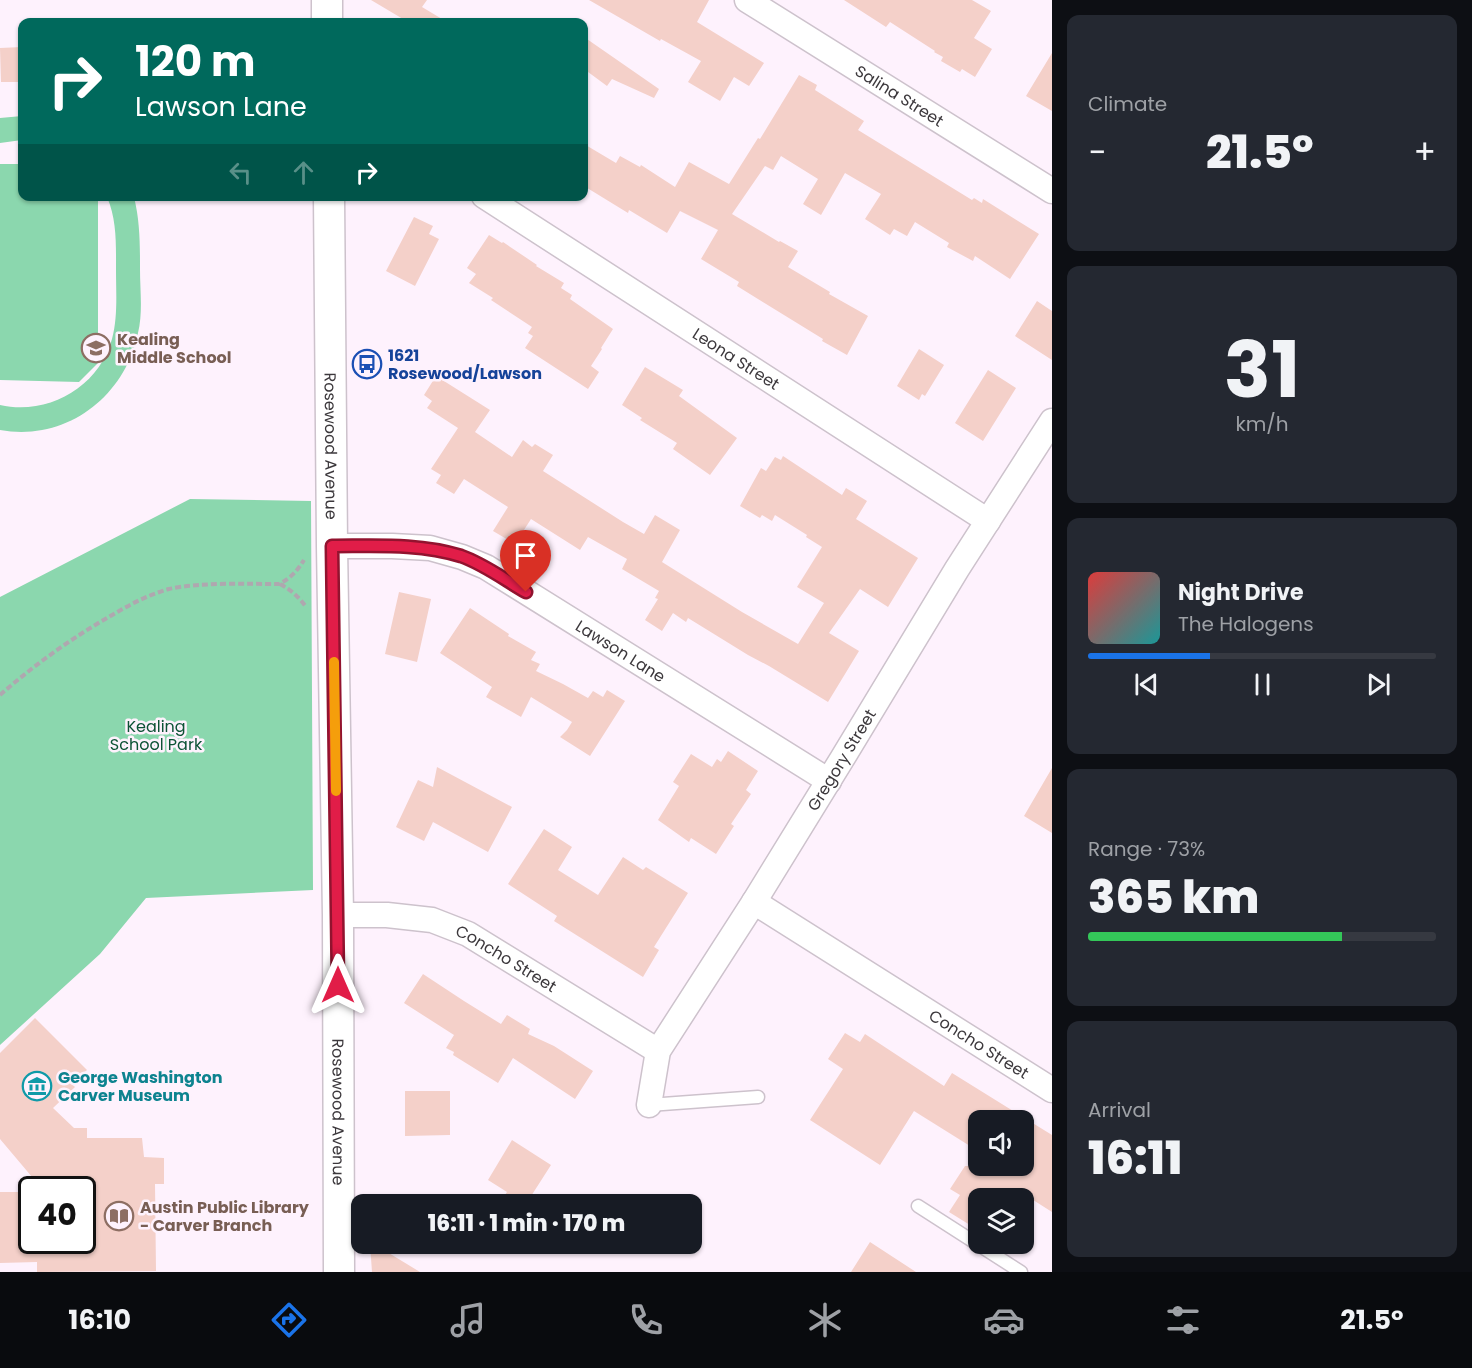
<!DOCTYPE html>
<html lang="en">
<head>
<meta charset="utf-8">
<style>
	:root { --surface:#171b24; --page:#242831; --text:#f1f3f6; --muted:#9ea1a6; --line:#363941; --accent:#1a73e8 }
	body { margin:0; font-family:Poppins,sans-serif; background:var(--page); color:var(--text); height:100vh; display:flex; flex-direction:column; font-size:22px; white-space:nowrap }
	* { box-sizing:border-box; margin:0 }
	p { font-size:20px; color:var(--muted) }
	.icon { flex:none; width:33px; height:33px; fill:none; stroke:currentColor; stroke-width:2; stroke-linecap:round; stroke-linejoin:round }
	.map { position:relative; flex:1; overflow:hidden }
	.details { display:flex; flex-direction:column; gap:15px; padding:15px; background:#0d0f14; width:420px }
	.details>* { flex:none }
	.hud { position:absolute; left:18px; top:18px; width:570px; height:183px; border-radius:12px; box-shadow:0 2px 4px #0004; background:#00695c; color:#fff; overflow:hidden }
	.tools { position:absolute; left:968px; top:1110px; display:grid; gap:12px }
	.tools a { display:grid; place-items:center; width:66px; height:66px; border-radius:12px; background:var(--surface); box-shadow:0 2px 4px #0004; font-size:30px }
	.speed { position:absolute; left:18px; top:1176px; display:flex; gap:12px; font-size:30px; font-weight:700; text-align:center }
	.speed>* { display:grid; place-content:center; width:78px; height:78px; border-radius:50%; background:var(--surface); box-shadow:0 2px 4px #0004; line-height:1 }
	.speed .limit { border:3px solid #111; border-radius:9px; background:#fff; color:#111 }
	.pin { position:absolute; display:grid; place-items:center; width:51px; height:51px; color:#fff; margin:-62px -26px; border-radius:50% 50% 50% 0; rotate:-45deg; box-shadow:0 0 6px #0007 }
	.pin .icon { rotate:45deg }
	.me { position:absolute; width:66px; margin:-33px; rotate:0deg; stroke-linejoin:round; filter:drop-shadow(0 0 4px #0008) }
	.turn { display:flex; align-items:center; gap:21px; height:126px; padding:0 18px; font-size:27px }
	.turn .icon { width:78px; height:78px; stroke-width:2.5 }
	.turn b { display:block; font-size:42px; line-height:51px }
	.lanes { display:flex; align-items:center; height:57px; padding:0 18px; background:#0003; justify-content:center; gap:30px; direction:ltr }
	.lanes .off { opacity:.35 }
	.big { font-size:45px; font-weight:800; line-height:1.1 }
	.details .widget { flex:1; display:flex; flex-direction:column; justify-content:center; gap:9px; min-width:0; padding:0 21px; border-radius:12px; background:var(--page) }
	.details .dial { align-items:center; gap:0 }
	.dial b { font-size:78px; line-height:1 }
	.song { display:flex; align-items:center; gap:18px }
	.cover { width:72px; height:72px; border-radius:9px; background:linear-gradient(135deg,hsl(0 70% 55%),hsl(180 70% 35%)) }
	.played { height:6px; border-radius:3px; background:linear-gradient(90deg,var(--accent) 35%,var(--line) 35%) }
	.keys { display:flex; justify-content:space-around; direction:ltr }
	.heat { display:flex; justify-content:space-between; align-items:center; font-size:33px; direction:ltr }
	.charge { height:9px; border-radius:4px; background:linear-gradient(90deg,#34c759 73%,var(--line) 0) }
	.trip { position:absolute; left:351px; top:1194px; width:351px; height:60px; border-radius:12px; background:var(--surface); box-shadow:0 2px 4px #0004; font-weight:800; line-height:60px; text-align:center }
	.tab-bar { display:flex; height:96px; justify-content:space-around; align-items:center; background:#090b0e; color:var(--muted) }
	.tab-bar .icon { width:42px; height:42px }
	.tab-bar .active { color:var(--accent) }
	.tab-bar b { font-size:27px; color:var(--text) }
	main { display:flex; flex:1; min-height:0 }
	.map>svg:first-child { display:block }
	.green { fill:#8bd7ae }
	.building { fill:#f4d0c9 }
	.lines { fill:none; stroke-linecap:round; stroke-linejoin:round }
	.service-casing { stroke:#cdc2cc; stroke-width:15 }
	.minor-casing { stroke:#cdc2cc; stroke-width:27 }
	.tertiary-casing { stroke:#cdc2cc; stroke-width:33 }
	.path { stroke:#afa7af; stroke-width:4; stroke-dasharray:6 3; stroke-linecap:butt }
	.service { stroke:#fff; stroke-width:12 }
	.minor { stroke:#fff; stroke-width:24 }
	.tertiary { stroke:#fff; stroke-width:30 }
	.route-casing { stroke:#92132f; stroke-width:15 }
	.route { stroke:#e11d48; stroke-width:10 }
	.slow { stroke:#f59e0b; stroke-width:10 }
	.labels { text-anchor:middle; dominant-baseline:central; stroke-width:5; stroke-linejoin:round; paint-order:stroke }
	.street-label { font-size:16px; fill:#3c383c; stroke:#fef2fd }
	.education-label { font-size:16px; font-weight:bold; fill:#785e54; stroke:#fef2fd; text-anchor:start }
	.transit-label { font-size:16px; font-weight:bold; fill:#164399; stroke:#fef2fd; text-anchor:start }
	.park-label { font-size:16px; fill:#0c5235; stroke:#fef2fd }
	.culture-label { font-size:16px; font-weight:bold; fill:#0d838f; stroke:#fef2fd; text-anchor:start }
</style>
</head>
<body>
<main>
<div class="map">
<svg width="1052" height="1272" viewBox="0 0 1052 1272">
	<rect width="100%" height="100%" fill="#fef2fd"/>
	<!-- green -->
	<path class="green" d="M 22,116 L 22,140 L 0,143 L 0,118 Z
		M 0,164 L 22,164 L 22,196 L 98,197 L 98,363 L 79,382 L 0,380 Z
		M 107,197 L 134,197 C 140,221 140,244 140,269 C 140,290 143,313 138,333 C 125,397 66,442 0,430 L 0,405 C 48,416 99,387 112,339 C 118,317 116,292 116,270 C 116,245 117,220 107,197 Z
		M 190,499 L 311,501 L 313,890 L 146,898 L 100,954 L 0,1045 L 0,597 Z"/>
	<!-- building -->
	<path class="building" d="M 371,0 L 427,0 L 422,7 L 447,22 L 408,22 Z
		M 589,0 L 709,0 L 697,22 L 764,63 L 749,86 L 734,77 L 720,101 L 688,82 L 701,61 L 661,39 L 660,41 Z
		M 844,0 L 972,0 L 991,11 L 974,38 L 992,49 L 975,77 L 962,69 L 960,72 L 941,61 L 943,57 L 934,52 L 935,51 L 890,22 L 886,27 Z
		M 584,37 L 659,89 L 654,98 L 612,79 L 607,86 L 584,69 Z
		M 22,47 L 22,82 L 1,82 L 0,48 Z
		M 1052,53 L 1052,111 L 1026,96 Z
		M 799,75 L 817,85 L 815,90 L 864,121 L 858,130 L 972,200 L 974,198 L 982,203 L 983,199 L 1039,234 L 1010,279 L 975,256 L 973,261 L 947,247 L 949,243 L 915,222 L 907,236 L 894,229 L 890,235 L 865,219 L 881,194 L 845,173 L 821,215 L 803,204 L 818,179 L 781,156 L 773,170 L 765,166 L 732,214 L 779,242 L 780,241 L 798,251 L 788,267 L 830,292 L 829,294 L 868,316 L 847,355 L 822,341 L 823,339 L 737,286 L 739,282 L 701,259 L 718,230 L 680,211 L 667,233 L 629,210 L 628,213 L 584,186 L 584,144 L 616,163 L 620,156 L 640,167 L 641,165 L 675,187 L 689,162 L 729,184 L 758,138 L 760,139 Z
		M 414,217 L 433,226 L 429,234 L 439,239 L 415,286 L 386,271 Z
		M 489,235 L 502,243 L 503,242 L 537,265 L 536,266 L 564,283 L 561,288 L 572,295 L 570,299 L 613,329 L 601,348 L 602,349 L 591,366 L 599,372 L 588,389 L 525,348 L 533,336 L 528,333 L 532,327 L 491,300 L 493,298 L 469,283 L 476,274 L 467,268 Z
		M 1037,301 L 1052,311 L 1052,360 L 1015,336 Z
		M 919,349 L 944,365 L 925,396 L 922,394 L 919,400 L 897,386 Z
		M 645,367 L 683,390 L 679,396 L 737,438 L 710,475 L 673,449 L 677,443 L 640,420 L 642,418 L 622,405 Z
		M 988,370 L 1016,388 L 983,441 L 955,423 Z
		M 436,376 L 490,410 L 475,432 L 512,457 L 523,440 L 532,447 L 535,444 L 553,455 L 543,471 L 623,522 L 644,534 L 655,515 L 680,530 L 662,562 L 742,612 L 798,644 L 824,603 L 797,587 L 822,547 L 806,537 L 807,535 L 775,515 L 772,521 L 762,515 L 760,518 L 740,506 L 761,468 L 766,471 L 775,457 L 781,460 L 783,456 L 842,495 L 846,488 L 867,501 L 856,519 L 918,558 L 888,607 L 860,589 L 829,633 L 859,651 L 828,702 L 769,666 L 748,655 L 688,618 L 686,622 L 673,613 L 662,631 L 645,620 L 658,599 L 655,598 L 659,591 L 622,569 L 627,559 L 588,537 L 580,550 L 531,519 L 515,544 L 493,531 L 508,507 L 464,479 L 454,494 L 436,483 L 441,475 L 431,469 L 458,428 L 427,408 L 432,401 L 424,395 Z
		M 399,592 L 431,599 L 417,662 L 385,654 Z
		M 470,608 L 509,634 L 508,636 L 536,652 L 531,660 L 540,664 L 536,671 L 563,684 L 588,698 L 593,691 L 603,697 L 607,690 L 625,701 L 590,756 L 560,737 L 567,730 L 572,722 L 531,697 L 521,717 L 486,697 L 492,687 L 440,653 Z
		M 728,751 L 758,771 L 746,790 L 751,794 L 731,824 L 734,826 L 716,854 L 691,838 L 689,842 L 658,820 L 679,786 L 673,782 L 691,754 L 712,767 L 717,759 L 721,762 Z
		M 437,767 L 512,807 L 488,852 L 433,822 L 424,841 L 396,827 L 418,780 L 433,787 Z
		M 1052,768 L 1052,833 L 1024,816 Z
		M 544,829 L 572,847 L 558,870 L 598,895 L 623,857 L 643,870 L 646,867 L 688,893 L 654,947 L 659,950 L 643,977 L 554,921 L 557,916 L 508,884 Z
		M 423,974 L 464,1001 L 501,1024 L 507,1015 L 530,1029 L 528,1034 L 554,1046 L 593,1071 L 575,1099 L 513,1058 L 498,1083 L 453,1055 L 454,1052 L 446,1048 L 454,1035 L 404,1003 Z
		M 35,1018 L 87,1070 L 72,1084 L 75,1087 L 53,1108 L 74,1128 L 87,1128 L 87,1138 L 142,1138 L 144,1157 L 164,1158 L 164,1184 L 155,1184 L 156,1271 L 37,1272 L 37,1262 L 0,1263 L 0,1192 L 32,1192 L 32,1240 L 82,1240 L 82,1190 L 43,1190 L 0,1139 L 0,1053 Z
		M 845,1033 L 860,1042 L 865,1034 L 944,1086 L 952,1073 L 1052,1135 L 1052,1212 L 1030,1198 L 978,1198 L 978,1230 L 949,1212 L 960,1195 L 950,1189 L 965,1166 L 1023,1166 L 1023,1120 L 978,1120 L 978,1151 L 914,1111 L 880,1165 L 810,1120 L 843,1069 L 828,1059 Z
		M 405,1091 L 450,1091 L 450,1135 L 405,1136 Z
		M 512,1140 L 551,1165 L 526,1204 L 499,1204 L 507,1192 L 488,1180 Z
		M 870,1242 L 916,1272 L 851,1272 Z
		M 370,1244 L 374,1244 L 420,1272 L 372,1272 Z"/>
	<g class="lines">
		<!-- service casing -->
		<g class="service-casing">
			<path id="service" d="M 649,1105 L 758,1097
				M 918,1206 L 1021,1272"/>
		</g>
		<!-- minor casing -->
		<g class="minor-casing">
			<g id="minor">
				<path id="s1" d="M 747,0 L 1052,191"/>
				<path id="s2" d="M 484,196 L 988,521"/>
				<path id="s3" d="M 332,546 L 392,546 L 430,548 L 462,557 L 486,567 L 829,781"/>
				<path id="s4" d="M 754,902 L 1052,1090"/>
				<path id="s5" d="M 338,915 L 387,915 L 432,920 L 468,934 L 658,1051"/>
				<path id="s6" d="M 649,1105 L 658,1051 L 754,902 L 842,759 L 957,569 L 1052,421"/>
			</g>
		</g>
		<!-- tertiary casing -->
		<g class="tertiary-casing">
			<g id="tertiary">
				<path d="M 327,0 L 327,22"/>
				<path id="s7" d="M 329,196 L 332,546 L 338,915 L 339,1272"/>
			</g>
		</g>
		<!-- path -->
		<path class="path" d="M 280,584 C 291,590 299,597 306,607
			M 0,695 C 33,666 69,640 107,618 C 127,606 147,595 169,589 C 201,582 246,584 279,584 C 291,578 297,571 304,560"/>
		<!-- service -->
		<use href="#service" class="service"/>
		<!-- minor -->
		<use href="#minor" class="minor"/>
		<!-- tertiary -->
		<use href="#tertiary" class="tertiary"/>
	</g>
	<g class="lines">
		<!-- route casing -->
		<g class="route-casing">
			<path id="route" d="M 338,985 L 332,546 C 375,546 420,543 461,556 C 484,564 505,580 526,592"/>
		</g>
		<!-- route -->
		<use href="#route" class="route"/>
		<!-- slow -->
		<path class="slow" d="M 334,662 L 336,791"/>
	</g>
	<!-- icons -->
	<defs>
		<g id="school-ring" transform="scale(1.5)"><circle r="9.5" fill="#fef2fd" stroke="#8d6e63" stroke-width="1.5"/><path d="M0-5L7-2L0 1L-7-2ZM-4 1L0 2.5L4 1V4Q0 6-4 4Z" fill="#8d6e63"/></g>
		<g id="bus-ring" transform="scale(1.5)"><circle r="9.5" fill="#fef2fd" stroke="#1a4fb4" stroke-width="1.5"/><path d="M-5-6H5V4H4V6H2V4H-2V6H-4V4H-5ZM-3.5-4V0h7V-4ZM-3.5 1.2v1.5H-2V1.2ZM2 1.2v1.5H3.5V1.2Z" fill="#1a4fb4"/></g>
		<g id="museum-ring" transform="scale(1.5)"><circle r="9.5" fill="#fef2fd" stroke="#0f9aa8" stroke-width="1.5"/><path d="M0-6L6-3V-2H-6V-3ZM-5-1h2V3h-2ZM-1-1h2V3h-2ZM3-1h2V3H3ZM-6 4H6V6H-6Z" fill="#0f9aa8"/></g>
		<g id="library-ring" transform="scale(1.5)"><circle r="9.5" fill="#fef2fd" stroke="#8d6e63" stroke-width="1.5"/><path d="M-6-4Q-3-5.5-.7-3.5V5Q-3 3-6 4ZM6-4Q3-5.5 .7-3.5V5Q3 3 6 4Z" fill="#8d6e63"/></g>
	</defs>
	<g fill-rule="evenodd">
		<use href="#school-ring" x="96" y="348"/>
		<use href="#bus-ring" x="367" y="364"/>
		<use href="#museum-ring" x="37" y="1086"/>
		<use href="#library-ring" x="119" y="1216"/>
	</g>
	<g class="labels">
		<!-- street labels -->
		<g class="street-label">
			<text stroke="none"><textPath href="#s1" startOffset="180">Salina Street</textPath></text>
			<text stroke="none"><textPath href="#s2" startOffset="300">Leona Street</textPath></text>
			<text stroke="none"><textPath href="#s7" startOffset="250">Rosewood Avenue</textPath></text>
			<text stroke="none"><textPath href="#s3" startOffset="316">Lawson Lane</textPath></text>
			<text stroke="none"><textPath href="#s6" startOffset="399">Gregory Street</textPath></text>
			<text stroke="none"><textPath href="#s5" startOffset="178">Concho Street</textPath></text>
			<text stroke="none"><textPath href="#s4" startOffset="266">Concho Street</textPath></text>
			<text stroke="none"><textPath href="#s7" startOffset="916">Rosewood Avenue</textPath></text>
		</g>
		<!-- education labels -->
		<g class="education-label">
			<text x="117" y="339">Kealing<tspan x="117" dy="18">Middle School</tspan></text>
			<text x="140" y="1207">Austin Public Library<tspan x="140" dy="18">- Carver Branch</tspan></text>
		</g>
		<!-- transit labels -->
		<g class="transit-label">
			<text x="388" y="355">1621<tspan x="388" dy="18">Rosewood/Lawson</tspan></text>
		</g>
		<!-- park labels -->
		<g class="park-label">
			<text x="156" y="726">Kealing<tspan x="156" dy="18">School Park</tspan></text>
		</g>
		<!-- culture labels -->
		<g class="culture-label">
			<text x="58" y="1077">George Washington<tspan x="58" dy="18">Carver Museum</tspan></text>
		</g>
	</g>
</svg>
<div class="tools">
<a><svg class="icon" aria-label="sound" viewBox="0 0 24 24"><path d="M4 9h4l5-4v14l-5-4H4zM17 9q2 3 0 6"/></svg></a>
<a><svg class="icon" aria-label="layers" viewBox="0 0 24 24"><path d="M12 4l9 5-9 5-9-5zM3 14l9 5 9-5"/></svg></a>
</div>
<div class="speed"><div class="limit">40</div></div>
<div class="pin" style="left:526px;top:592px;background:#d93025"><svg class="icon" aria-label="arrive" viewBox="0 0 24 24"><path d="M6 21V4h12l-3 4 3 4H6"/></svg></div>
<svg class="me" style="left:338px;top:985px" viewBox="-20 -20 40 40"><path d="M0-17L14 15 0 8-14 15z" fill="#e11d48" stroke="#fff" stroke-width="4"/></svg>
<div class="trip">16:11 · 1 min · 170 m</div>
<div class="hud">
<div class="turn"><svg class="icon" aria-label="right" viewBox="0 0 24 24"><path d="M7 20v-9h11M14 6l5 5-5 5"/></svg><div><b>120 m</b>Lawson Lane</div></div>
<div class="lanes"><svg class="icon off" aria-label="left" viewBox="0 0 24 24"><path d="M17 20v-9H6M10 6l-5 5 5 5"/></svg><svg class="icon off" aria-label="ahead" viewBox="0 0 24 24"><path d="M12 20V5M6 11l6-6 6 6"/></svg><svg class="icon" aria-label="right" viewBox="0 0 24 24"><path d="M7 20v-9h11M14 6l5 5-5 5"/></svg></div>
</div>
</div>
<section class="details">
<div class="widget"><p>Climate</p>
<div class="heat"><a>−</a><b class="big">21.5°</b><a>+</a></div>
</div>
<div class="widget dial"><b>31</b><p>km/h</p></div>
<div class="widget">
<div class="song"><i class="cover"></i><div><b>Night Drive</b><p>The Halogens</p></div></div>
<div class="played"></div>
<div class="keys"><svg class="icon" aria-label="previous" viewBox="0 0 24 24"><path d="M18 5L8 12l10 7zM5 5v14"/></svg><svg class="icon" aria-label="pause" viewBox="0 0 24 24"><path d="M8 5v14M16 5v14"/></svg><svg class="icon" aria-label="next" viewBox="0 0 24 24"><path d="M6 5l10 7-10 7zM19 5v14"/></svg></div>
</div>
<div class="widget"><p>Range · 73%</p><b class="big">365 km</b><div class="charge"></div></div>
<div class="widget"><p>Arrival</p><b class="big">16:11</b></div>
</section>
</main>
<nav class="tab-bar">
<b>16:10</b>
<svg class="icon active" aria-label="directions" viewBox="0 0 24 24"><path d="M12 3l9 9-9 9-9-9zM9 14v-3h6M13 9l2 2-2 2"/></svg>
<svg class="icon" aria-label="music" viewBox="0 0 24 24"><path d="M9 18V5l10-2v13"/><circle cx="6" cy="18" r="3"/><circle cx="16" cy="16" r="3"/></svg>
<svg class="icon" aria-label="phone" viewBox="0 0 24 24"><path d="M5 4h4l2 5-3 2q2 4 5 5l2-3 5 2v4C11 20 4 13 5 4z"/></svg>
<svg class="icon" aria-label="climate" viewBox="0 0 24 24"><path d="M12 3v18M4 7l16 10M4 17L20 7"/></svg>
<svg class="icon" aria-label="car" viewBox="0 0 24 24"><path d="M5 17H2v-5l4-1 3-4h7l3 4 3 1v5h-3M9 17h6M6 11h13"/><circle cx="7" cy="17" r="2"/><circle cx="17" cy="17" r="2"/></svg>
<svg class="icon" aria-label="filters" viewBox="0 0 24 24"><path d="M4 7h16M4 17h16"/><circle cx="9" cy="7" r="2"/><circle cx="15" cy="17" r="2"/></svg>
<b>21.5°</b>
</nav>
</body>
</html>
